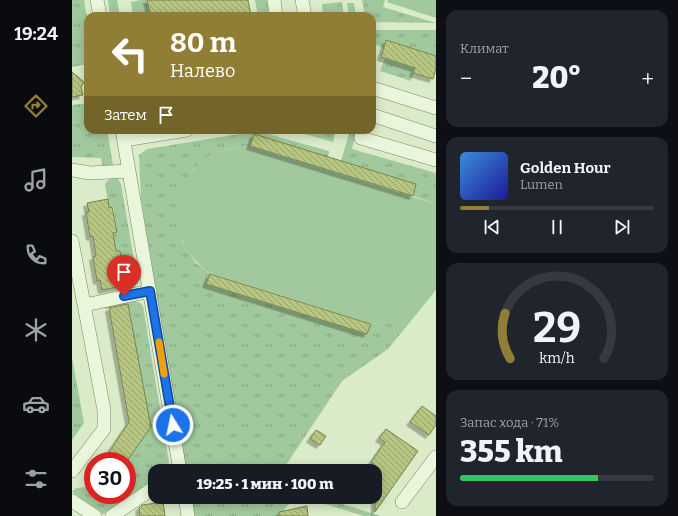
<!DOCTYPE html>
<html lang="ru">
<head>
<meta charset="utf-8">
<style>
	:root { --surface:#171b24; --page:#20242c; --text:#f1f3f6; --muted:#9ea1a6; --line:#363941; --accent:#907e35 }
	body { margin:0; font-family:Bitter,serif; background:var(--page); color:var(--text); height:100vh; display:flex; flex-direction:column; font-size:15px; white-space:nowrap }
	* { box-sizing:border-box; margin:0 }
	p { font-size:13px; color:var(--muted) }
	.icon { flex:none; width:22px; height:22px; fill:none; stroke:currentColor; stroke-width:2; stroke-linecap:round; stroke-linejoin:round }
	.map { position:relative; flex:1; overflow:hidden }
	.side { display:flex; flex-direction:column; gap:10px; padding:10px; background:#0d0f14; width:242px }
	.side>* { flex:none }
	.guide { position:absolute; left:12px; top:12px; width:292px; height:122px; border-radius:12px; box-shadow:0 2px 10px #0003; background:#907e35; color:#fff; overflow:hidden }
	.speed { position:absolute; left:12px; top:452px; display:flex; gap:8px; font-size:20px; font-weight:700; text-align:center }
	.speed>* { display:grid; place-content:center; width:52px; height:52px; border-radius:50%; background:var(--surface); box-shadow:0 2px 10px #0003; line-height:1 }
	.speed .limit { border:6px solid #d22; background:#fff; color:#111 }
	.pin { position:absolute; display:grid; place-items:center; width:34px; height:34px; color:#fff; margin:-41px -17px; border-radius:50% 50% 50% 0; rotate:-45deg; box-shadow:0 0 4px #0007 }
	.pin .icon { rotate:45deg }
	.me { position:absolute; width:44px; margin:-22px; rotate:350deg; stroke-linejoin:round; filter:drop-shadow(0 0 3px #0008) }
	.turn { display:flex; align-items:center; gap:14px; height:84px; padding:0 20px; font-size:18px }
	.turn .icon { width:52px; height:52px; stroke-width:2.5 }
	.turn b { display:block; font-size:28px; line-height:34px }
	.then { display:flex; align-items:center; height:38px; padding:0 20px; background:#0003; gap:8px; font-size:15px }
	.big { font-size:30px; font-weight:800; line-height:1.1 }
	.side .card { flex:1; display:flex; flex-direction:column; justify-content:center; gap:6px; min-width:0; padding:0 14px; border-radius:12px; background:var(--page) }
	.side .dial { align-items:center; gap:0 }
	.dial svg { height:104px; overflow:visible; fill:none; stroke:var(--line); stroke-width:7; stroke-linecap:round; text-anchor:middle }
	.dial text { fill:var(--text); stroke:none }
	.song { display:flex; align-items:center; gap:12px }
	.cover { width:48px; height:48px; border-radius:6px; background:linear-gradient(135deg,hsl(210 70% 55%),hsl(240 70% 35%)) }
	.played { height:4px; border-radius:2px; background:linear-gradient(90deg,var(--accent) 15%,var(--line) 15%) }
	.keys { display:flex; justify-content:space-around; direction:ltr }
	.heat { display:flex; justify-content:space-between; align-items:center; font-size:22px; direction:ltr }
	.charge { height:6px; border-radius:3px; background:linear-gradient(90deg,#34c759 71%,var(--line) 0) }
	.trip { position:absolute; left:76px; top:464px; width:234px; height:40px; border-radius:12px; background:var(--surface); box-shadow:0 2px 10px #0003; font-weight:800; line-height:40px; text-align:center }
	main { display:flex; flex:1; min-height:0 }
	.tab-bar { display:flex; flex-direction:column; width:72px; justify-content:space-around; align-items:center; background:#090b0e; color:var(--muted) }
	.tab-bar .icon { width:28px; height:28px }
	.tab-bar .current { color:var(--accent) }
	.tab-bar b { font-size:18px; color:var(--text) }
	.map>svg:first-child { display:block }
	.grass { fill:url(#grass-tufts) }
	.garden { fill:#a2c99e }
	.building { fill:url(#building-back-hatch); stroke:#788447; filter:url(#shadow) }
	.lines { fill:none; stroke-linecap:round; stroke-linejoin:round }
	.minor-casing { stroke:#798660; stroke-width:14 }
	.minor { stroke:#e9f6dc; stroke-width:13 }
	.route-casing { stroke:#114b97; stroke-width:10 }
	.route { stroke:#1a73e8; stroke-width:7 }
	.slow { stroke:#f59e0b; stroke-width:7 }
</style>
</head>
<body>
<main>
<nav class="tab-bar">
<b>19:24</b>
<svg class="icon current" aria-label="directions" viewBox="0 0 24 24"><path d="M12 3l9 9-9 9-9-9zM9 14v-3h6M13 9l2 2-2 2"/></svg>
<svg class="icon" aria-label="music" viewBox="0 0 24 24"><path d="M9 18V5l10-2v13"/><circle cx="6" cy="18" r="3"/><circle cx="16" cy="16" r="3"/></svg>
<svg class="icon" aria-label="phone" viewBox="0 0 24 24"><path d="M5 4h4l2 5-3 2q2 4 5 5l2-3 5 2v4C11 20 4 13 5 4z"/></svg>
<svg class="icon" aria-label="climate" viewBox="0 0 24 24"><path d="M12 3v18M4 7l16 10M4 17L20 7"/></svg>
<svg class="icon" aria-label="car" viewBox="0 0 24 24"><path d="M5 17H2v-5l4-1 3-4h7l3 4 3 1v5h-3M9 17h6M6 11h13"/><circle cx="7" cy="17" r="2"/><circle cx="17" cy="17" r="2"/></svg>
<svg class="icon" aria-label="filters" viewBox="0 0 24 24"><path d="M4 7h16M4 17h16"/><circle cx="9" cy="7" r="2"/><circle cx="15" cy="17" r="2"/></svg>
</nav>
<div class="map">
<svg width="364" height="516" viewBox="0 0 364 516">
	<defs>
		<pattern id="grass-tufts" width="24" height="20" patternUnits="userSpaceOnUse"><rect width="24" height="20" fill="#a2c99e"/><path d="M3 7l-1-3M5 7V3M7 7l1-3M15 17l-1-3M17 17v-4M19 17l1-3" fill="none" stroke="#85a480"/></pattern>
		<pattern id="building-back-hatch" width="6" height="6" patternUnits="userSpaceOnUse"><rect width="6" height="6" fill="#b7c683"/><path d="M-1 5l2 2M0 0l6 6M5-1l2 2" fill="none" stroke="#95a26b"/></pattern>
		<filter id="shadow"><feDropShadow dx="-3.5" dy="3.5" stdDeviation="0" flood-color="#0004"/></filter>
	</defs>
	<rect width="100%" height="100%" fill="#daebca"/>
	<!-- grass -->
	<path class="grass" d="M 0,0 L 12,0 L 16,23 L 16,64 L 0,67 Z
		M 36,0 L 45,0 L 48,16 L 38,16 Z
		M 69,0 L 75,0 L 79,16 L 61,16 L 59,2 Z
		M 183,0 L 195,0 L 198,16 L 186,16 Z
		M 290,0 L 313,0 L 311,7 L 364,23 L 300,22 L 300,16 L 293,16 Z
		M 270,2 L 272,16 L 251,16 L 250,4 Z
		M 275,3 L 282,3 L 284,16 L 277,16 Z
		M 300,30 L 364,30 L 364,56 L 315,40 L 312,48 L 300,43 Z
		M 313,58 L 343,68 L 339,81 L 308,71 Z
		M 16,103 L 16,130 L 35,130 L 41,165 L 36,168 L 30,165 L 29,158 L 0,157 L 0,105 Z
		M 219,130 L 264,130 L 261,142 Z
		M 278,130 L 285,130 L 280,149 L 364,173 L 364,204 L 341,196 L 344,184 L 269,161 Z
		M 185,131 L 257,151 L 256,157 L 176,146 L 155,149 L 137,156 L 120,171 L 106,199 L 110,241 L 124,263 L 138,274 L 134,284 L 295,334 L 299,324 C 319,323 340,312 356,300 L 316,349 L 270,381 L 210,471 L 114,471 L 69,199 L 67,155 L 75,149 Z
		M 45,177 L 49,184 L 66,283 L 61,288 L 52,290 L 50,277 L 52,276 L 48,251 L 44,251 L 41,233 L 45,232 L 41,207 L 37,208 L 33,184 L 36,180 Z
		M 60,301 L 67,302 L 71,306 L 97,462 L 94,471 L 83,471 L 83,481 L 42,511 L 31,514 L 0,492 L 4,488 L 13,487 L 21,492 L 21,495 L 28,497 L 30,495 L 55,495 L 55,461 L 79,427 L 56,304 L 33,309 L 33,307 Z
		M 0,357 L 12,423 L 0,440 Z
		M 118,497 L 249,497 L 308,516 L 292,516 L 236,499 L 219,502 L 206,516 L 122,516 Z"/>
	<!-- garden -->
	<path class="garden" d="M 316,0 L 364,0 L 364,18 L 315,2 Z
		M 177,146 L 364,204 L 364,290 L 356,300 L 341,312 L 321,321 L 301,324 L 137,273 C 96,242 92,189 136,157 C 147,149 163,148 177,146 Z"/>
	<!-- building -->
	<path class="building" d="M 75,0 L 176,0 L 179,16 L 79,16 Z
		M 314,40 L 364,56 L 364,69 L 361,79 L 341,73 L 343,68 L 309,57 Z
		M 0,72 L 12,82 L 9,87 L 11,95 L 0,97 Z
		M 182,134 L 344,184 L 341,196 L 178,146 Z
		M 36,199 L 37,208 L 40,207 L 45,232 L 41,233 L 44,251 L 48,251 L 52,277 L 50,277 L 51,286 L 30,290 L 28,280 L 25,281 L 21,257 L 24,256 L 21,236 L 18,237 L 14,212 L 17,212 L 15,203 Z
		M 138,274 L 299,324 L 295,334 L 134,284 Z
		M 56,304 L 79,427 L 55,461 L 31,461 L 57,422 L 37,308 Z
		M 350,406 L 364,416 L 364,425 L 357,435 L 338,422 Z
		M 314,429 L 346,451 L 303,512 L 303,465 L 299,462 L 313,442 L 307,438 Z
		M 244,430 L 254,436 L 248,445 L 238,439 Z
		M 91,502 L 93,516 L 68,516 L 67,508 L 70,505 Z
		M 235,506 L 236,516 L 207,516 L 207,512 Z"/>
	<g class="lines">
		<!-- minor casing -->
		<g class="minor-casing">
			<path id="minor" d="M 25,0 L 28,16
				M 202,0 L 204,16
				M 230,0 L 233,16
				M 300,88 L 364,108
				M 300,115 L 364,136
				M 50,130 L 108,471
				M 291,130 L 289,138 L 364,160
				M 52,140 L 115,130
				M 0,170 L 18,173 L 57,171
				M 0,241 L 32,410 L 32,429 L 0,471
				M 13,305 L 78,291
				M 113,497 L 116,516
				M 0,501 L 23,516
				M 330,502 L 364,457
				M 40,516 L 83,487"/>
		</g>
		<!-- minor -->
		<use href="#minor" class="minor"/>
	</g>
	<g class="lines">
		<!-- route casing -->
		<g class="route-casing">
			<path id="route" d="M 52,296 L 78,291 L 101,425"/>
		</g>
		<!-- route -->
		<use href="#route" class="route"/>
		<!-- slow -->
		<path class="slow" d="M 87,342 L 92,374"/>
	</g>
</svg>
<div class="speed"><div class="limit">30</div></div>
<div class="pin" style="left:52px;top:296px;background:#d93025"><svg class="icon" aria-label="arrive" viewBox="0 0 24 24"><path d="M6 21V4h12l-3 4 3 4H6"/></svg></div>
<svg class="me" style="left:101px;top:425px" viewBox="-20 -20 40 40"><circle r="17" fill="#1a73e8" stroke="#fff" stroke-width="3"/><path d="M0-11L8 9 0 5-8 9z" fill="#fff"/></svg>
<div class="trip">19:25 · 1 мин · 100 m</div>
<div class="guide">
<div class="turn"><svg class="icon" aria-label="left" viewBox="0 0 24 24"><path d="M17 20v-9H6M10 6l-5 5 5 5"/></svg><div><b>80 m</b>Налево</div></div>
<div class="then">Затем<svg class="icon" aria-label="arrive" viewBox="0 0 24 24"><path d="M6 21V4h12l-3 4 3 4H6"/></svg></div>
</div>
</div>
<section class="side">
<div class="card"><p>Климат</p>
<div class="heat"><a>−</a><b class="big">20°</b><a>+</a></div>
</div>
<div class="card">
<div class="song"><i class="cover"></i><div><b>Golden Hour</b><p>Lumen</p></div></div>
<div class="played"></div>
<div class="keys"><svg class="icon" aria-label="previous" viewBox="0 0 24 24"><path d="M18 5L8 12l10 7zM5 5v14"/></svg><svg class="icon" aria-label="pause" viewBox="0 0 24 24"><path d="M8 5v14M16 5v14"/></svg><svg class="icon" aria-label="next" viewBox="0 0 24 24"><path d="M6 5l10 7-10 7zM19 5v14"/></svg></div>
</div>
<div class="card dial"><svg viewBox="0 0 100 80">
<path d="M14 69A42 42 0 1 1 86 69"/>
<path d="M14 69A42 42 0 0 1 10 34" stroke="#907e35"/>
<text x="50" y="56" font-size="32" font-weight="700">29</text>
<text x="50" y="72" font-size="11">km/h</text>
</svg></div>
<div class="card"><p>Запас хода · 71%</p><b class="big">355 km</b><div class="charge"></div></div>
</section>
</main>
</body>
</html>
